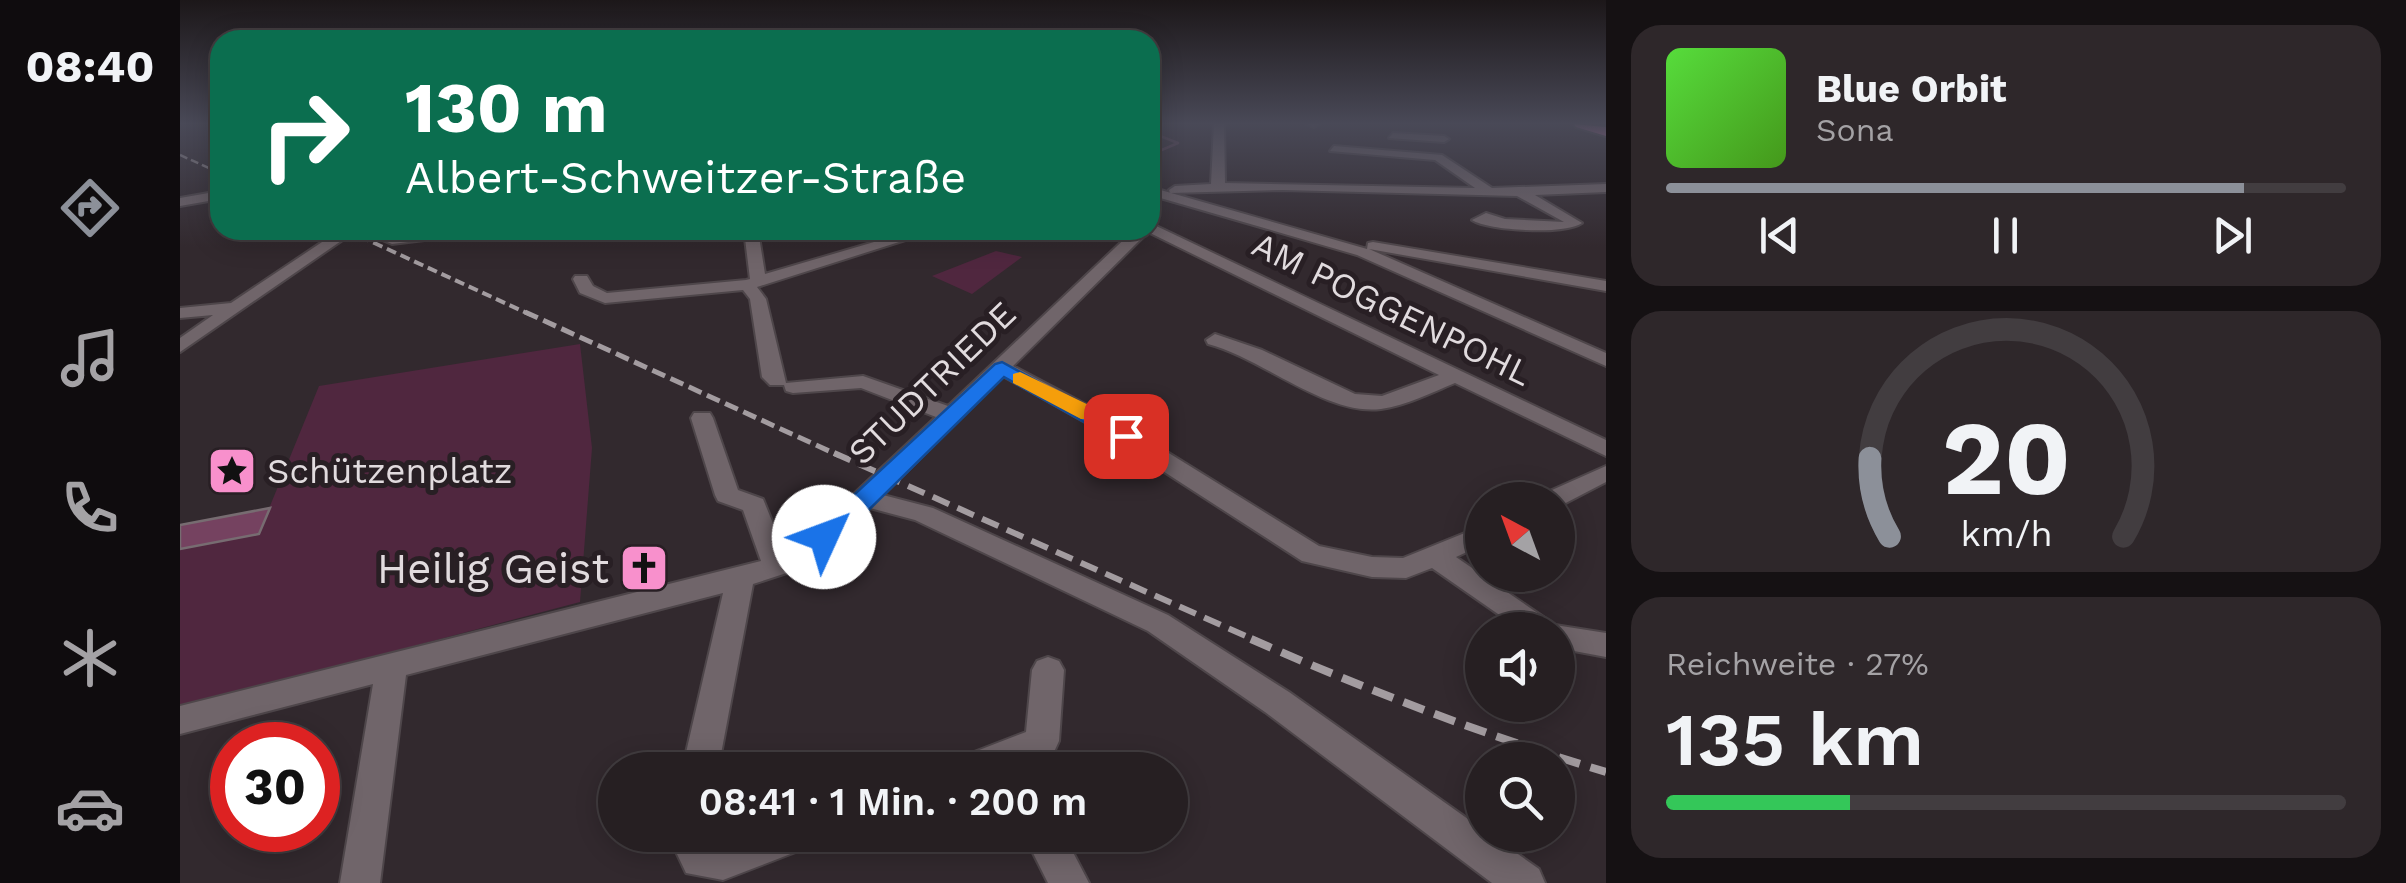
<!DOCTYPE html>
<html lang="de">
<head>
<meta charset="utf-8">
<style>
	:root { --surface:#261f22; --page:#2e272a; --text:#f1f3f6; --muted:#a4a2a5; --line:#423d40; --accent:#8c9099 }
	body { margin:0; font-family:"Work Sans",sans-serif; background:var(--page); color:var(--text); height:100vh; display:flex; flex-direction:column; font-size:38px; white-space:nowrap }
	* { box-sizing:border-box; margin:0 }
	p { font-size:32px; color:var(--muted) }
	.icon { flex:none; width:55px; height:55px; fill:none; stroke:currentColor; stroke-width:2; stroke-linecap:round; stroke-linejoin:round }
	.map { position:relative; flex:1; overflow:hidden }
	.panel { display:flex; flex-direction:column; gap:25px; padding:25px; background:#151113; width:800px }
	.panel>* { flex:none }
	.hud { position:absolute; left:30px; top:30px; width:950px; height:210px; border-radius:30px; box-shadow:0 5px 25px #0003,0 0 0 2px var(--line); background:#0b6e4f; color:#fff; overflow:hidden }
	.needle { width:65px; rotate:319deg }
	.tools { position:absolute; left:1285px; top:482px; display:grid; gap:20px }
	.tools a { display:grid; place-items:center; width:110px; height:110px; border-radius:50%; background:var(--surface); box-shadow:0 5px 25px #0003,0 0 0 2px var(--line); font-size:50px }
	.speed { position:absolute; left:30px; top:722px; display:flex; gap:20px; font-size:50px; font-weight:700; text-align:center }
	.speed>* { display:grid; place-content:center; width:130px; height:130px; border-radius:50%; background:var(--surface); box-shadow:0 5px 25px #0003,0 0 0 2px var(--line); line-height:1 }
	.speed .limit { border:15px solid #d22; background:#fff; color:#111 }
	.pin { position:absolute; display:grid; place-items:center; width:85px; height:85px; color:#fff; margin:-42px; border-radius:20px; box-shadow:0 5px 15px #0006 }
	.me { position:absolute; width:110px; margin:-55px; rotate:47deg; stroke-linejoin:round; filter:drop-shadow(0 0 8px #0008) }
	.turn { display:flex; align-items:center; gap:35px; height:210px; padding:0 30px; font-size:45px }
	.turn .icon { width:130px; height:130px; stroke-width:2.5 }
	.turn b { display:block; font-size:70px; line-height:85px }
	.big { font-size:75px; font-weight:600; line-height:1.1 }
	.panel .widget { flex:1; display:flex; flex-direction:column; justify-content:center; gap:15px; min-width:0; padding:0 35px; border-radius:30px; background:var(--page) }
	.panel .dial { align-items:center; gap:0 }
	.dial svg { height:260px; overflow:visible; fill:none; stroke:var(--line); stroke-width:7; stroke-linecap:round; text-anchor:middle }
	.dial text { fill:var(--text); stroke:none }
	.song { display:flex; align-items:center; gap:30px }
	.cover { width:120px; height:120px; border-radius:15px; background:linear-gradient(135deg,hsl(110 70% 55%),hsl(100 70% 35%)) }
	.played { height:10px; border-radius:5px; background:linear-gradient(90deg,var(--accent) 85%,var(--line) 85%) }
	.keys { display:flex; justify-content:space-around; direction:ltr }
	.charge { height:15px; border-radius:8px; background:linear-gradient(90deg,#34c759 27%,var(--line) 0) }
	.trip { position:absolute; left:418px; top:752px; width:590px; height:100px; border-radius:50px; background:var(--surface); box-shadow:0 5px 25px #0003,0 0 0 2px var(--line); font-weight:600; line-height:100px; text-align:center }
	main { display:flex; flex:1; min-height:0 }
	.tabs { display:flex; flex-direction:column; width:180px; justify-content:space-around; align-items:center; background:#0f0c0e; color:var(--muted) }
	.tabs .icon { width:70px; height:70px }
	.tabs .on { color:var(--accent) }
	.tabs b { font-size:45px; color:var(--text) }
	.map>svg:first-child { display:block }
	.green { fill:#50273f }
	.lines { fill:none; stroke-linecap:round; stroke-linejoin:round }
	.stream { stroke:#66455a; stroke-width:2.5 }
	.building { fill:#754260; stroke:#776c71; stroke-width:2.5 }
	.minor-casing { stroke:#4e464a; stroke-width:4 }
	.highway-casing { stroke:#4e464a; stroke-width:4 }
	.minor { fill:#70656a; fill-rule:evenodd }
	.highway { fill:#f377c1; fill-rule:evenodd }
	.rail-far4 { stroke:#a39ca0; stroke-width:2.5; stroke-dasharray:8 4; stroke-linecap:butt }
	.rail-far3 { stroke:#a39ca0; stroke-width:4; stroke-dasharray:10 5; stroke-linecap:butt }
	.rail-far2 { stroke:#a39ca0; stroke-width:5; stroke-dasharray:14 6; stroke-linecap:butt }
	.rail-far1 { stroke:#a39ca0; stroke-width:6; stroke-dasharray:18 9; stroke-linecap:butt }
	.rail { stroke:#a39ca0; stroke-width:8; stroke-dasharray:22 11; stroke-linecap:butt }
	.route { fill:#1a73e8; stroke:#114b97; stroke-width:2.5 }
	.slow { fill:#f59e0b }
	.labels { text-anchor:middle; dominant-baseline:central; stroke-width:10; stroke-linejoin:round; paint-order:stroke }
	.street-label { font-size:35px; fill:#e1dbde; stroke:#281f24 }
	.poi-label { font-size:35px; fill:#e1dbde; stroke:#281f24; text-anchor:start }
	.near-poi-label { font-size:42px; fill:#e1dbde; stroke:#281f24; text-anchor:end }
</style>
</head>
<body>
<main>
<nav class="tabs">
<b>08:40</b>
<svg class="icon on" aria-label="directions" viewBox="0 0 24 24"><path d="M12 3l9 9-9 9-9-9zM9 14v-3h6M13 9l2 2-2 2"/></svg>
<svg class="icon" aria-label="music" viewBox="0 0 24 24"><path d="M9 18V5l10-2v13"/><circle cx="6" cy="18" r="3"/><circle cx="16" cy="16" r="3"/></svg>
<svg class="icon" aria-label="phone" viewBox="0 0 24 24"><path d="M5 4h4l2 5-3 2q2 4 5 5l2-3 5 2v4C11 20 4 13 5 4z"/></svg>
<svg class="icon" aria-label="climate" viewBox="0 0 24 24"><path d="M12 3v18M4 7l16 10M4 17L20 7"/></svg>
<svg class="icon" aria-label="car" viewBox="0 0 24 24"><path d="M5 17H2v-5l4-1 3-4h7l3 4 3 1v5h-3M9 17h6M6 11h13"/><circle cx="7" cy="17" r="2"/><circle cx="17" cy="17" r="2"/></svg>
</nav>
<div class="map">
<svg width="1426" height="883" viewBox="0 0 1426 883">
	<rect width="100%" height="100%" fill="#32292e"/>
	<!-- green -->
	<path class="green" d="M 816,251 L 842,257 L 792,294 L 752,276 Z
		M 400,344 L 412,448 L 400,602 L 0,708 L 0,549 L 79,533 L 139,386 Z"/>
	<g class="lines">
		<!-- stream -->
		<path class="stream" d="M 970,132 L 998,143 L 970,155"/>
	</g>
	<!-- building -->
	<path class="building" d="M 90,508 L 79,534 L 0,549 L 0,525 Z"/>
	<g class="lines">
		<!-- minor casing -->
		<g class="minor-casing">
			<path id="minor" d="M 1034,124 L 1044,124 L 1045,183 L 1295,188 L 1255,160 L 1150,151 L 1154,146 L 1262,155 L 1312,188 L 1426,184 L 1426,192 L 1355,195 L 1402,223 C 1386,235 1309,231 1292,220 L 1306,213 L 1325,219 L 1384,222 L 1337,196 L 1103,190 L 990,193 L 989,190 L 995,186 L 1031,184 Z
				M 1127,124 L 1139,124 L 1134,127 Z
				M 1213,133 L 1264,136 L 1269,139 L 1264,142 L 1209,138 Z
				M 970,187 L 1187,249 L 1188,243 L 1193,242 L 1426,281 L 1426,291 L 1189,249 L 1426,353 L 1426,366 L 1177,255 L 970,195 Z
				M 40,191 L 40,199 L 0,206 L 0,198 Z
				M 970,223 L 1426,440 L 1426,456 L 1275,383 C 1251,393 1227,405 1201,409 C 1146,416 1082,358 1028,344 L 1026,340 L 1035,334 L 1082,350 L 1175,394 L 1202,396 L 1259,375 L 968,232 L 833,366 L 937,421 L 1139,546 L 1192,557 L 1223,558 L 1302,526 L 1302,545 L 1276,557 L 1375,625 L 1426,633 L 1426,657 L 1378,648 L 1378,630 L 1341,630 L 1252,568 L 1226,578 L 1192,577 L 1122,561 L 921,431 L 823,376 L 703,495 L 753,508 L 988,615 L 1109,692 L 1302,829 L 1302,835 L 1311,835 L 1359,869 L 1365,883 L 1312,883 L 1085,712 L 968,631 L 735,520 L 690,508 L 634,564 L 573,584 L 538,770 L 502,770 L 543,593 L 226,675 L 200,883 L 160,883 L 193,684 L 0,734 L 0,706 L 581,561 L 563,510 L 538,501 L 535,495 L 511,418 L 514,413 L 530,413 L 533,418 L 558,490 L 583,499 L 605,553 L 614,550 L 756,417 L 681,388 L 613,393 L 606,391 L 604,385 L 590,385 L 582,377 L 570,299 L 563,290 L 425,303 L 400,293 L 393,279 L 395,276 L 407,276 L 413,286 L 427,293 L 566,280 L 570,279 L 564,230 L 578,230 L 585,274 L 735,230 L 757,230 L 577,287 L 586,299 L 606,383 L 683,376 L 768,406 L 954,230 L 970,230 Z
				M 160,230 L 177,230 L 0,352 L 0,338 L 33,315 L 0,318 L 0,308 L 51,303 Z
				M 178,230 L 198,230 L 213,235 L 300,230 L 293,234 L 212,244 Z
				M 1426,466 L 1426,482 L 1378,507 L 1378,500 L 1360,500 L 1363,494 Z
				M 868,657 L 879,661 L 884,670 L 879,741 L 874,752 L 829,770 L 770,770 L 776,759 L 846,732 L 852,670 L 857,661 Z
				M 488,835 L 528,835 L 531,841 L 543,842 L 561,835 L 632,835 L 626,848 L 543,880 L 506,873 Z
				M 844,835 L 884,835 L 909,883 L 868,883 Z"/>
		</g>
		<!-- highway casing -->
		<g class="highway-casing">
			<path id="highway" d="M 1394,124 L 1426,127 L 1426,136 L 1396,127 Z"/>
		</g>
		<!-- minor -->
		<use href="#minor" class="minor"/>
		<!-- highway -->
		<use href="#highway" class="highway"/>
		<!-- rail-far4 -->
		<path class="rail-far4" d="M 0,155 L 40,173"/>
		<!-- rail-far3 -->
		<path class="rail-far3" d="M 166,230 L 351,315"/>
		<!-- rail-far2 -->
		<path class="rail-far2" d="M 345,312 L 660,456"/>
		<!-- rail-far1 -->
		<path class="rail-far1" d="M 654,453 L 1077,641"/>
		<!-- rail -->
		<path class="rail" d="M 1071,639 C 1187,690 1304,735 1426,772"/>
	</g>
	<!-- sky -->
	<linearGradient id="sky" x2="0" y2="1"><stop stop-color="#1c1719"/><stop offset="0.5" stop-color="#494957"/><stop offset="1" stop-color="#494957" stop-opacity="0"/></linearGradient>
	<rect width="1426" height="247" fill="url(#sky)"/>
	<!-- route -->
	<path class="route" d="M 822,362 L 957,436 L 954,441 L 938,441 L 824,377 L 654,544 L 635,544 L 631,537 L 635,531 L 815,364 Z"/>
	<!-- slow -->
	<path class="slow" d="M 840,372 L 917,409 L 920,414 L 917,419 L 901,419 L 833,383 L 833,374 Z"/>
	<!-- icons -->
	<defs>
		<g id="sight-square" transform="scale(2.5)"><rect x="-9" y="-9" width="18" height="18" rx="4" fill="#f890cc" stroke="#281f24"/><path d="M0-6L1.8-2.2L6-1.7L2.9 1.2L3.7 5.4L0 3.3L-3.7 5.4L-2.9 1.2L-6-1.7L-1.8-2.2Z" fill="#111"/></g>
		<g id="church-square" transform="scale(2.5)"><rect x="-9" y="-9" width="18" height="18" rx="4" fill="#f890cc" stroke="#281f24"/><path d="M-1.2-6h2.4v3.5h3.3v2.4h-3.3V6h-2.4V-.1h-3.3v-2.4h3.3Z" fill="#111"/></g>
	</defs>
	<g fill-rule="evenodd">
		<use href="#sight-square" x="52" y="471"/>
		<use href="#church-square" x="464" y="568"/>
	</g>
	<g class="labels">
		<!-- street labels -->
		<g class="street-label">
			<text transform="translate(1212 309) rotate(26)">AM POGGENPOHL</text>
			<text transform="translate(752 383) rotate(-44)">STUDTRIEDE</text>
		</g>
		<!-- poi labels -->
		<g class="poi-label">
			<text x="87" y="471">Schützenplatz</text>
		</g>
		<!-- near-poi labels -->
		<g class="near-poi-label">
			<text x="429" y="568">Heilig Geist</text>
		</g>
	</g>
</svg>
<div class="tools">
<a><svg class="needle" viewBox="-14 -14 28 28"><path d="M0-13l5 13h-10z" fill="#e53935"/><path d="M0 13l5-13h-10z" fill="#a4a2a5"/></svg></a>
<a><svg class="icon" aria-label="sound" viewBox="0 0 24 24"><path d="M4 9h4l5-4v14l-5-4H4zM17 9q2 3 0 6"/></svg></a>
<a><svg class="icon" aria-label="search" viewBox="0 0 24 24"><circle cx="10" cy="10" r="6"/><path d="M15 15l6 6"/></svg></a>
</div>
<div class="speed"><div class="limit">30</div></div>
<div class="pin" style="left:946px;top:436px;background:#d93025"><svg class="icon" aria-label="arrive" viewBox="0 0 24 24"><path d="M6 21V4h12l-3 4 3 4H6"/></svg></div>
<svg class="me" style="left:644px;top:537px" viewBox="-20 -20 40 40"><circle r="19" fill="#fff"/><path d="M0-13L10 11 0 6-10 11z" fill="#1a73e8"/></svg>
<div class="trip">08:41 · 1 Min. · 200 m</div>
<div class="hud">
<div class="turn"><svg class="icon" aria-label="right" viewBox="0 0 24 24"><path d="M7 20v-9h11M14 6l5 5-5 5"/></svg><div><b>130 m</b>Albert-Schweitzer-Straße</div></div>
</div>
</div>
<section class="panel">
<div class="widget">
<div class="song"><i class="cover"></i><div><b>Blue Orbit</b><p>Sona</p></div></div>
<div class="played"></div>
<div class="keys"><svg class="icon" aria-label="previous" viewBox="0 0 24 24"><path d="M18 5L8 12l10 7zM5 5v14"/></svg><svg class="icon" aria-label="pause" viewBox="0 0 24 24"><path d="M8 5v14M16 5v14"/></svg><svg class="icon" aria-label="next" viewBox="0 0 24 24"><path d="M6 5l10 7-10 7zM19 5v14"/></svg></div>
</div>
<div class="widget dial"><svg viewBox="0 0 100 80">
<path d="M14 69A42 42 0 1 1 86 69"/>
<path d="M14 69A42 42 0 0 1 8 45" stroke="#8c9099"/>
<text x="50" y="56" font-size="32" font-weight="700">20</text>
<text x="50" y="72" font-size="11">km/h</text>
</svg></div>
<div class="widget"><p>Reichweite · 27%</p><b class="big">135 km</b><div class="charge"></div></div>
</section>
</main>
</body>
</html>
